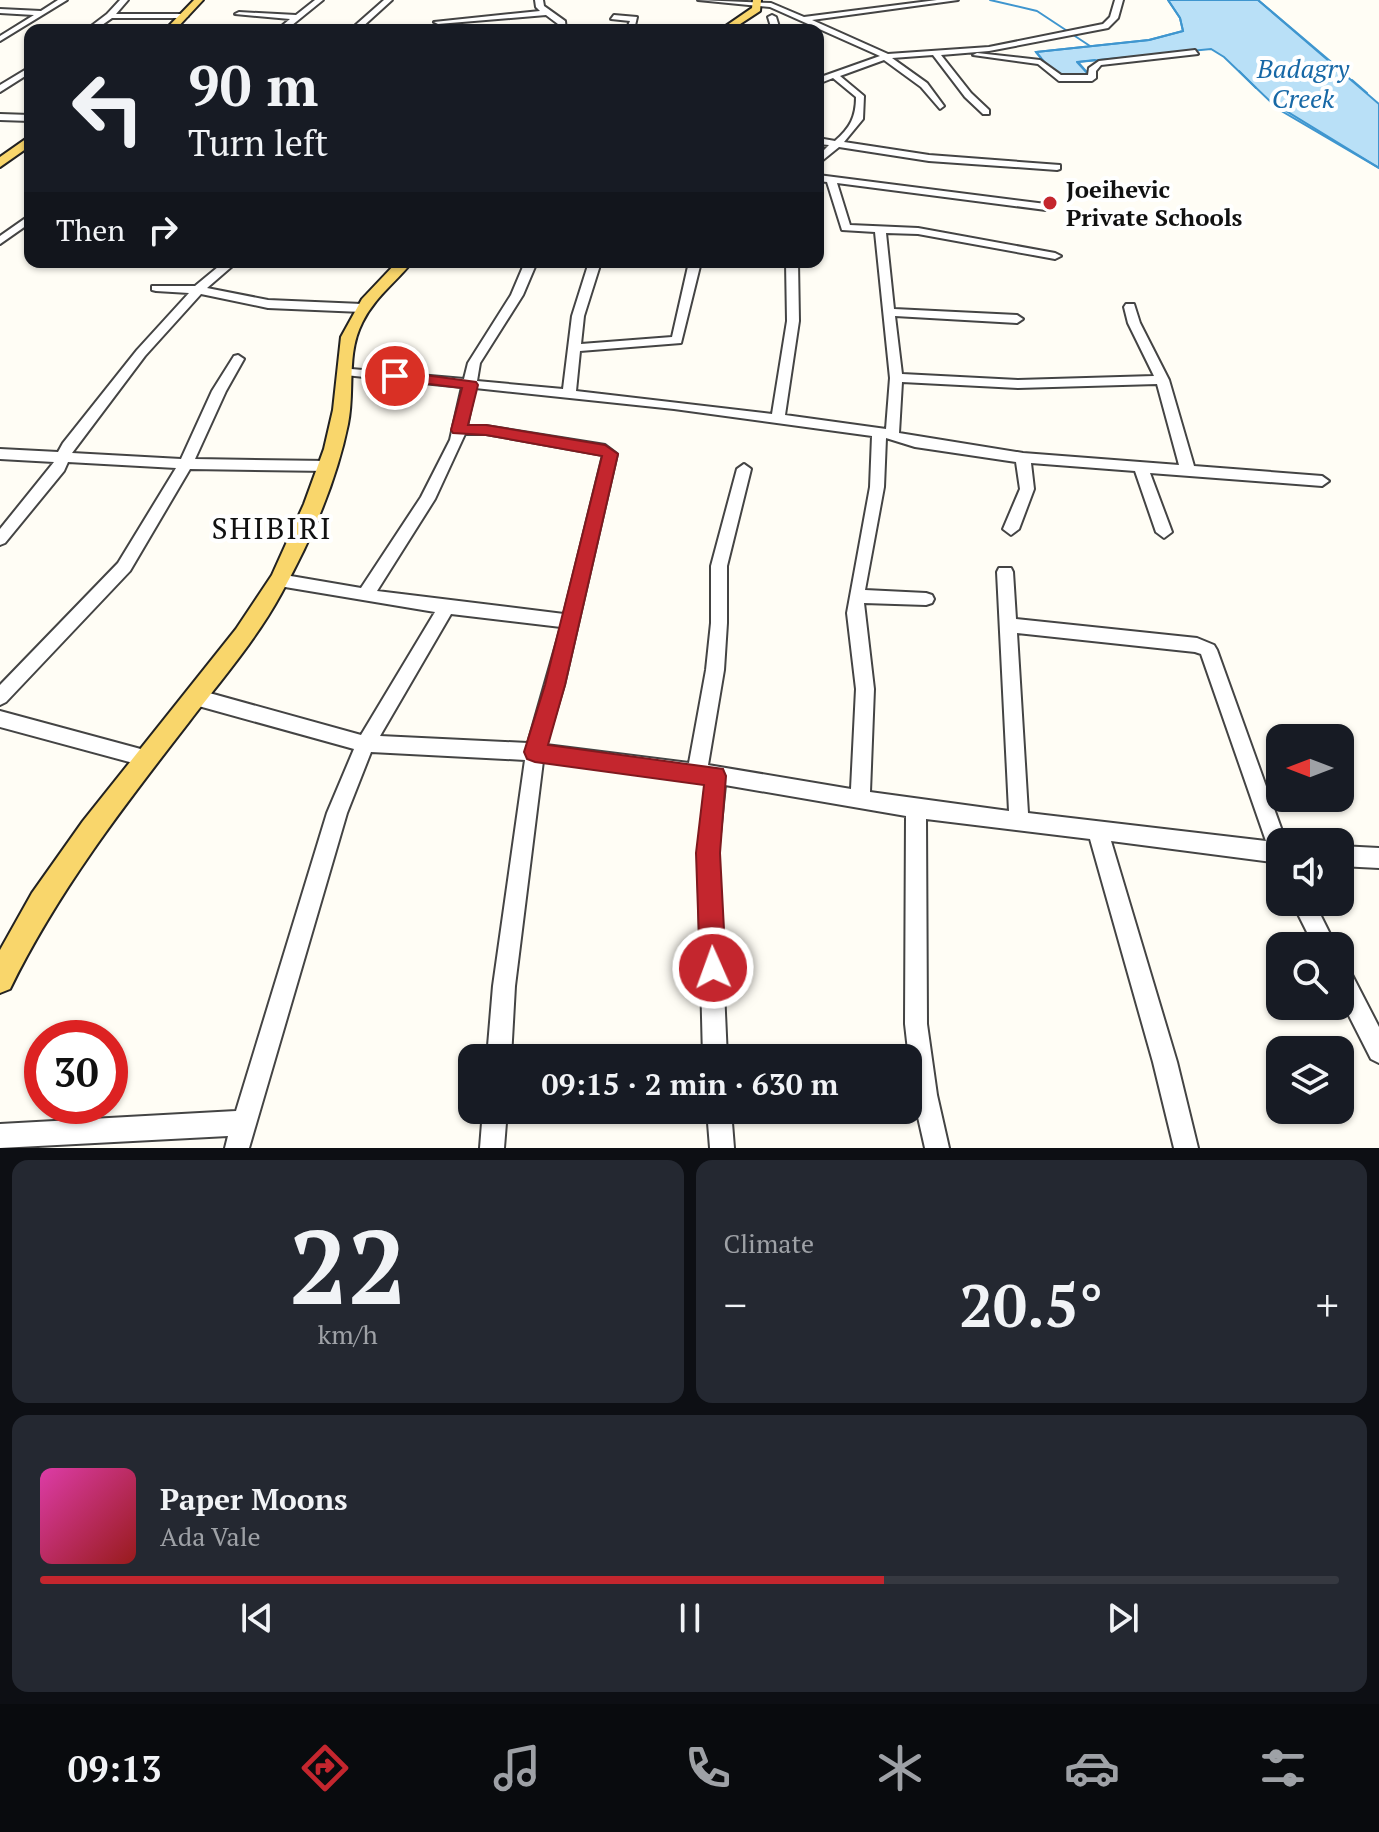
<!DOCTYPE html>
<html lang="en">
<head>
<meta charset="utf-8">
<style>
	:root { --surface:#171b24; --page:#242831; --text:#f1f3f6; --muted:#9ea1a6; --line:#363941; --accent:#c4262e }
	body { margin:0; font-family:"PT Serif",serif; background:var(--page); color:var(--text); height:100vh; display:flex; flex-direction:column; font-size:30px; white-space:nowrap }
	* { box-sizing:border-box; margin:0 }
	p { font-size:26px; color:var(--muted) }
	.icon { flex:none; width:44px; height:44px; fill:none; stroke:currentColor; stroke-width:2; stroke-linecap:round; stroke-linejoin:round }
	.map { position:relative; height:1148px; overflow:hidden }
	.panel { display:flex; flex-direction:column; gap:12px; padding:12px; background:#0d0f14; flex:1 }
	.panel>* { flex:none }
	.top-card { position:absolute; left:24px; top:24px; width:800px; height:244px; border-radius:16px; box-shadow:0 2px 6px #0004; background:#171b24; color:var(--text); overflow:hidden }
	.needle { width:52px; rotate:270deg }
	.tools { position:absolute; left:1266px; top:724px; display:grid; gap:16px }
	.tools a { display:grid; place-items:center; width:88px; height:88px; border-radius:16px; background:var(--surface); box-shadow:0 2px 6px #0004; font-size:40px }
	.speed { position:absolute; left:24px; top:1020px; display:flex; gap:16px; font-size:40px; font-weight:700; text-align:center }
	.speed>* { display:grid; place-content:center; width:104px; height:104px; border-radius:50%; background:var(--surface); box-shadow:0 2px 6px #0004; line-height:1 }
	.speed .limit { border:12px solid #d22; background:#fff; color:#111 }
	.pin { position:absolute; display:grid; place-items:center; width:68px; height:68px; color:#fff; margin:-34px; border:4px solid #fff; border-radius:50%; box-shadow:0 2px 8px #0007 }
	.me { position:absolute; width:88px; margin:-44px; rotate:358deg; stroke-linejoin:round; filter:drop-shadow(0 0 6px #0008) }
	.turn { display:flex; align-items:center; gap:28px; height:168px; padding:0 32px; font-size:36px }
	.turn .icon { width:104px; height:104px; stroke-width:2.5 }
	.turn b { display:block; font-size:56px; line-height:68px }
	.then { display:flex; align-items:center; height:76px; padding:0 32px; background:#0003; gap:16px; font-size:30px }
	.big { font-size:60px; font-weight:700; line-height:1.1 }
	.panel .tile { flex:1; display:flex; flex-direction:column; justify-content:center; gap:12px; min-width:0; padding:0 28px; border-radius:16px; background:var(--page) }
	.panel .dial { align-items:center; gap:0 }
	.dial b { font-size:104px; line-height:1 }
	.song { display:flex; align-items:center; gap:24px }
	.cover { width:96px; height:96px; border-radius:12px; background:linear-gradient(135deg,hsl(320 70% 55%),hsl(0 70% 35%)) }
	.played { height:8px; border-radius:4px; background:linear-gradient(90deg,var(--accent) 65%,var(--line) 65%) }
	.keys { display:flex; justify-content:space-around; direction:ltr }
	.heat { display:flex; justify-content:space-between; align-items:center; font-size:44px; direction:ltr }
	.panel .tiles { flex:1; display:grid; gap:12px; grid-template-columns:1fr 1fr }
	.tile:last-child { grid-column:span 2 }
	.trip { position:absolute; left:458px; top:1044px; width:464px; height:80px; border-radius:16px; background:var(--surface); box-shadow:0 2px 6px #0004; font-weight:700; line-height:80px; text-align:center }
	.menu { display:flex; height:128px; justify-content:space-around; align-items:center; background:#090b0e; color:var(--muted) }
	.menu .icon { width:56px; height:56px }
	.menu .active { color:var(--accent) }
	.menu b { font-size:36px; color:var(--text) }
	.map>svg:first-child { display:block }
	.water { fill:#b9e0f7; stroke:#3f96cf; stroke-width:2 }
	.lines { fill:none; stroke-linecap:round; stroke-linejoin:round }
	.stream { stroke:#3f96cf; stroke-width:2 }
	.minor-casing { stroke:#444; stroke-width:4 }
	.major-casing { stroke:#222; stroke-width:4 }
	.minor { fill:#fff; fill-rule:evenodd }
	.major { fill:#f9d66b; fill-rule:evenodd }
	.route { fill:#c4262e; stroke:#7f191e; stroke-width:2 }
	.poi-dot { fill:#c4262e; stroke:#fff; stroke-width:3 }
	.labels { text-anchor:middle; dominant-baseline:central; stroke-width:8; stroke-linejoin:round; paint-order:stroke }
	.far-poi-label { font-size:24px; font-weight:bold; fill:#111; stroke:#fff; text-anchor:start }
	.far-water-label { font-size:26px; font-style:italic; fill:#1768a6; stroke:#fff }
	.neighbourhood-label { font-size:30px; letter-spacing:2px; fill:#111; stroke:#fff }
</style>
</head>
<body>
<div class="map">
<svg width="1379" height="1148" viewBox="0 0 1379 1148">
	<rect width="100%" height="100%" fill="#fffdf5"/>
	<!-- water -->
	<path class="water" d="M 1168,0 L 1258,0 L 1379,104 L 1379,168 L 1278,109 L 1224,57 L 1211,49 L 1078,62 L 1092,78 L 1056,76 L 1036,52 L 1149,40 L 1183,31 L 1180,18 Z"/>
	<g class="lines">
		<!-- stream -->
		<path class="stream" d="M 990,0 L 1037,11 L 1090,46
			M 1258,0 L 1343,72
			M 1041,58 L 1036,52 L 1149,40 L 1183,31 L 1180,18 L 1168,0
			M 1239,71 L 1256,88
			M 1089,75 L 1077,62 L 1095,60
			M 1352,80 L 1367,93
			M 1270,101 L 1379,168"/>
		<!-- minor casing -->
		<g class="minor-casing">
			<path id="minor" d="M 58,0 L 67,0 L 0,41 L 0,36 L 34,15 L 0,13 L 0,9 L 41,11 Z
				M 120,0 L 128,0 L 116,14 L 184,14 L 188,16 L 184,18 L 112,18 L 95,30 L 86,30 L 107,14 Z
				M 315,0 L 323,0 L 286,30 L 277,30 L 290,19 L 235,14 L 239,12 L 296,15 Z
				M 384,0 L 392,0 L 359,30 L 350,30 Z
				M 535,0 L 543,0 L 544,6 L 565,21 L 566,30 L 558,30 L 558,24 L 546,15 L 438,24 L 434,22 L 540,11 L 536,7 Z
				M 698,0 L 771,3 L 804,17 L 937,0 L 958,0 L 812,20 L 888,54 L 989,47 L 1103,24 L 1110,17 L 1115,0 L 1123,0 L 1118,18 L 1108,28 L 989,51 L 941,55 L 971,93 L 989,110 L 989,114 L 983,114 L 965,97 L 933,55 L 892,58 L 927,83 L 944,106 L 940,109 L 921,87 L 884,60 L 840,76 L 864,96 L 863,119 L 844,142 L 929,155 L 1060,165 L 1060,169 L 1057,170 L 929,161 L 839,147 L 818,164 L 818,156 L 829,145 L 818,144 L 818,138 L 835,141 C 850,128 856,117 856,97 L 833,78 L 818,84 L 818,78 L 880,56 L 770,7 Z
				M 614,15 L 637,17 L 634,30 L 626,30 L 630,21 L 611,19 Z
				M 772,15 L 776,17 L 780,30 L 772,30 L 768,17 Z
				M 1195,50 L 1198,54 L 1101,65 L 1096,71 L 1096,78 L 1092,81 L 1059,81 L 1038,64 L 973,55 L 977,53 L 1040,60 L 1061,75 L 1088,75 L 1089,68 L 1099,61 Z
				M 30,67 L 30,73 L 0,92 L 0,85 Z
				M 0,114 L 30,115 L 30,121 L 0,120 Z
				M 818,175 L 1046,204 L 1051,207 L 1046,210 L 837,183 L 850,225 L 918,228 L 1055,253 L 1061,256 L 1055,259 L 918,234 L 886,233 L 894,309 L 1017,315 L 1023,319 L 1017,323 L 895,316 L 902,374 L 1018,380 L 1154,376 L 1128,323 L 1124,307 L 1126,304 L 1134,304 L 1140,323 L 1169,380 L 1194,466 L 1322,476 L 1329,481 L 1322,486 L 1150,473 L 1172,532 L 1164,538 L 1156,532 L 1135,471 L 1031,463 L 1034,489 L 1019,529 L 1011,535 L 1003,529 L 1020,489 L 1016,462 L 915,447 L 886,438 L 884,487 L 865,590 L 926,593 L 932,595 L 934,599 L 932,603 L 926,605 L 864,603 L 874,689 L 870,792 L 1009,811 L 997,572 L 999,568 L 1011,568 L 1013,572 L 1016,619 L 1197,638 L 1214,645 L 1217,650 L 1286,842 L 1280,842 L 1280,863 L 1111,841 L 1177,1062 L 1198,1148 L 1174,1148 L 1153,1062 L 1090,839 L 926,819 L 927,1024 L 937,1095 L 949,1148 L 925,1148 L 913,1095 L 905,1024 L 906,816 L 725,785 L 718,853 L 727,1058 L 703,1058 L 698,853 L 706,782 L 543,761 L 515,986 L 511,1058 L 487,1058 L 493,986 L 525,760 L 371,752 L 347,813 L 249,1148 L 225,1148 L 228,1136 L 0,1148 L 0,1124 L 236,1111 L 327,813 L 354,749 L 195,705 L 189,702 L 186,697 L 189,692 L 195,689 L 361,735 L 435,612 L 279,586 L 273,584 L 271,580 L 273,576 L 279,574 L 361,588 L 421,497 L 450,440 L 462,387 L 345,375 L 339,371 L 340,368 L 464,379 L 468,363 L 511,295 L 525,262 L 537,262 L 523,295 L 480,363 L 477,381 L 563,389 L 572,316 L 589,262 L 601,262 L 584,316 L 581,344 L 672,337 L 689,262 L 701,262 L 681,343 L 580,351 L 576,391 L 772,414 L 787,321 L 786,262 L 798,262 L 799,321 L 785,415 L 886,429 L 890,378 L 875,232 L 842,230 L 827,182 L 818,181 ZM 902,382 L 1018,388 L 1157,384 L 1179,465 L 1023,453 L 899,433 ZM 475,388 L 674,409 L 872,436 L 870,487 L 847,613 L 856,689 L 851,789 L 708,765 L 724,670 L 727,623 L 727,566 L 751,469 L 744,464 L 737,469 L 711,566 L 711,623 L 706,670 L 689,763 L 546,745 L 564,685 L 617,454 L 605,445 L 486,426 L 467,426 ZM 465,434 L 486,434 L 603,455 L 564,614 L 377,591 L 435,499 ZM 451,614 L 561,627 L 528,743 L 380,736 ZM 1017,633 L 1195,652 L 1201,654 L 1266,841 L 1028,813 Z
				M 30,215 L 30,223 L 0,244 L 0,236 Z
				M 224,262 L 237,262 L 207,288 L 268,300 L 362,304 L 368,308 L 362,312 L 268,308 L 201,294 L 145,356 L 72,453 L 181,459 L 212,391 L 234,356 L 238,355 L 244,359 L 226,391 L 195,459 L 328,461 L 335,466 L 328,471 L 190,469 L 130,571 L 6,702 L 0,705 L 0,685 L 118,563 L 176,468 L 68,462 L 64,471 L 5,543 L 0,545 L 0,529 L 54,462 L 0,459 L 0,449 L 58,452 L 63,443 L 137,350 L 189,293 L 156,291 L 152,290 L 152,286 L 195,286 Z
				M 0,711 L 148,751 L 155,753 L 157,759 L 155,765 L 148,767 L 0,727 Z
				M 1340,846 L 1379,848 L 1379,868 L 1340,866 Z
				M 1292,902 L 1314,902 L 1336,946 L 1314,946 Z
				M 1340,964 L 1348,967 L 1379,1027 L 1379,1063 L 1371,1059 L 1340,998 Z
				M 483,1110 L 507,1110 L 504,1148 L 480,1148 Z
				M 707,1110 L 731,1110 L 734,1148 L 710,1148 Z"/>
		</g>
		<!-- major casing -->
		<g class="major-casing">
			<path id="major" d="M 194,0 L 203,0 L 175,30 L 165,30 Z
				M 753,0 L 761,0 L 760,11 L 731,30 L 720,30 L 752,8 Z
				M 30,136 L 30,146 L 0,167 L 0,157 Z
				M 397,262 L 412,262 C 395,283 374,298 362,323 C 346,354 355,391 348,424 C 336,483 310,542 281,594 C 256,640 221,680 189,722 C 123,807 58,891 10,989 L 0,993 L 0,950 L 32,893 L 83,821 L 236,629 L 272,575 L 304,504 L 324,449 L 333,410 L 341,337 L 362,299 Z"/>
		</g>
		<!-- minor -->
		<use href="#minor" class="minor"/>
		<!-- major -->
		<use href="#major" class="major"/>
	</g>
	<!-- route -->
	<path class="route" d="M 395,371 L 476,382 L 478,385 L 468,425 L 486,425 L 605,445 L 618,454 L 565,685 L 548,745 L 723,769 L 726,776 L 720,853 L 726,968 L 722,977 L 713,981 L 704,977 L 700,968 L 696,853 L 704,785 L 535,762 L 527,759 L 524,752 L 545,685 L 602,456 L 486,435 L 453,433 L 451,430 L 462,388 L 390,379 L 390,373 Z"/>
	<!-- markers -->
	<circle class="poi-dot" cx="1050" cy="203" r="8"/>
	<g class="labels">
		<!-- far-poi labels -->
		<g class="far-poi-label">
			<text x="1066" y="189">Joeihevic<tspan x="1066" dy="28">Private Schools</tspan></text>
		</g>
		<!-- far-water labels -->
		<g class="far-water-label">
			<text x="1303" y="68">Badagry<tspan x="1303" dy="30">Creek</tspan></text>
		</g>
		<!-- neighbourhood labels -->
		<g class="neighbourhood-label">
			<text x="272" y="528">SHIBIRI</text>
		</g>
	</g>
</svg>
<div class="tools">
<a><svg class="needle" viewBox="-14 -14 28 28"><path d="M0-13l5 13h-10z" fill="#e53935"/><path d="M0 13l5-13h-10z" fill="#9ea1a6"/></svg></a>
<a><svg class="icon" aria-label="sound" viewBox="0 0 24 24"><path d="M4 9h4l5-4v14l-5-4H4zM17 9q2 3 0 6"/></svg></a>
<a><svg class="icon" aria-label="search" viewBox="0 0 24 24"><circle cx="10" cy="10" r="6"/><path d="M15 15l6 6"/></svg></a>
<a><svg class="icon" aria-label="layers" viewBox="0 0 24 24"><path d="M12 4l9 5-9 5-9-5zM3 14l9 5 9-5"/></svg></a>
</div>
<div class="speed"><div class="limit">30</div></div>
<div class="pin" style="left:395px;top:376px;background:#d93025"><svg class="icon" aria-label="arrive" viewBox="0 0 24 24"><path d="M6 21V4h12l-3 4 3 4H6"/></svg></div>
<svg class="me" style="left:713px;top:968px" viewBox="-20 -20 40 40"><circle r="17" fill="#c4262e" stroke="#fff" stroke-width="3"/><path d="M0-11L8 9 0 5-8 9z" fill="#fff"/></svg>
<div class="trip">09:15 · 2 min · 630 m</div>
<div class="top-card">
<div class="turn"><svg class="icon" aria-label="left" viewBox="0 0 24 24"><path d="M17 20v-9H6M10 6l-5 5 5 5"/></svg><div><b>90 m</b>Turn left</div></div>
<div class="then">Then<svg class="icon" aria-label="right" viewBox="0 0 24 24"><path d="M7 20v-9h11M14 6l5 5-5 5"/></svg></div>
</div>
</div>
<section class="panel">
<div class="tiles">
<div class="tile dial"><b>22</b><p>km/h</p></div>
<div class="tile"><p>Climate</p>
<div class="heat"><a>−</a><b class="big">20.5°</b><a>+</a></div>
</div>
<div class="tile">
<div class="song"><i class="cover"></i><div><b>Paper Moons</b><p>Ada Vale</p></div></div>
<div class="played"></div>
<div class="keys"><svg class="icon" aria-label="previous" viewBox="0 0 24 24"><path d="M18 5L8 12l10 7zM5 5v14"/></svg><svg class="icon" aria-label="pause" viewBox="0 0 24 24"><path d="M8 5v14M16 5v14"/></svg><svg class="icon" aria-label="next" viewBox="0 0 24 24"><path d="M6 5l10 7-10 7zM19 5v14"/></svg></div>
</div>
</div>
</section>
<nav class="menu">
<b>09:13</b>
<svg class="icon active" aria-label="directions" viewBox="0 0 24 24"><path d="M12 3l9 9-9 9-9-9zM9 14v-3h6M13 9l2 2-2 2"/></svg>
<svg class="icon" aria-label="music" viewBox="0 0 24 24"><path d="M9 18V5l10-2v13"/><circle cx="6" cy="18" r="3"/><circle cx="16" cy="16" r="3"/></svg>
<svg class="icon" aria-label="phone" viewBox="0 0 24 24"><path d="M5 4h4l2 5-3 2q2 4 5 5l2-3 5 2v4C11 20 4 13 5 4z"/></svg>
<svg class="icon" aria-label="climate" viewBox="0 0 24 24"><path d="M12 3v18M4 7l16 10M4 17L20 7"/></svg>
<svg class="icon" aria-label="car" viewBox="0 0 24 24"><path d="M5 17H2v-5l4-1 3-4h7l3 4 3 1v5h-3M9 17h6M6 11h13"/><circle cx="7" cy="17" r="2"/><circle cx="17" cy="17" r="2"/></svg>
<svg class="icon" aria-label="filters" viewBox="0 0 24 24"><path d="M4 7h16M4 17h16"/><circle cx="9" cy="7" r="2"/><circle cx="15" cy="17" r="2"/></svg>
</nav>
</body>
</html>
